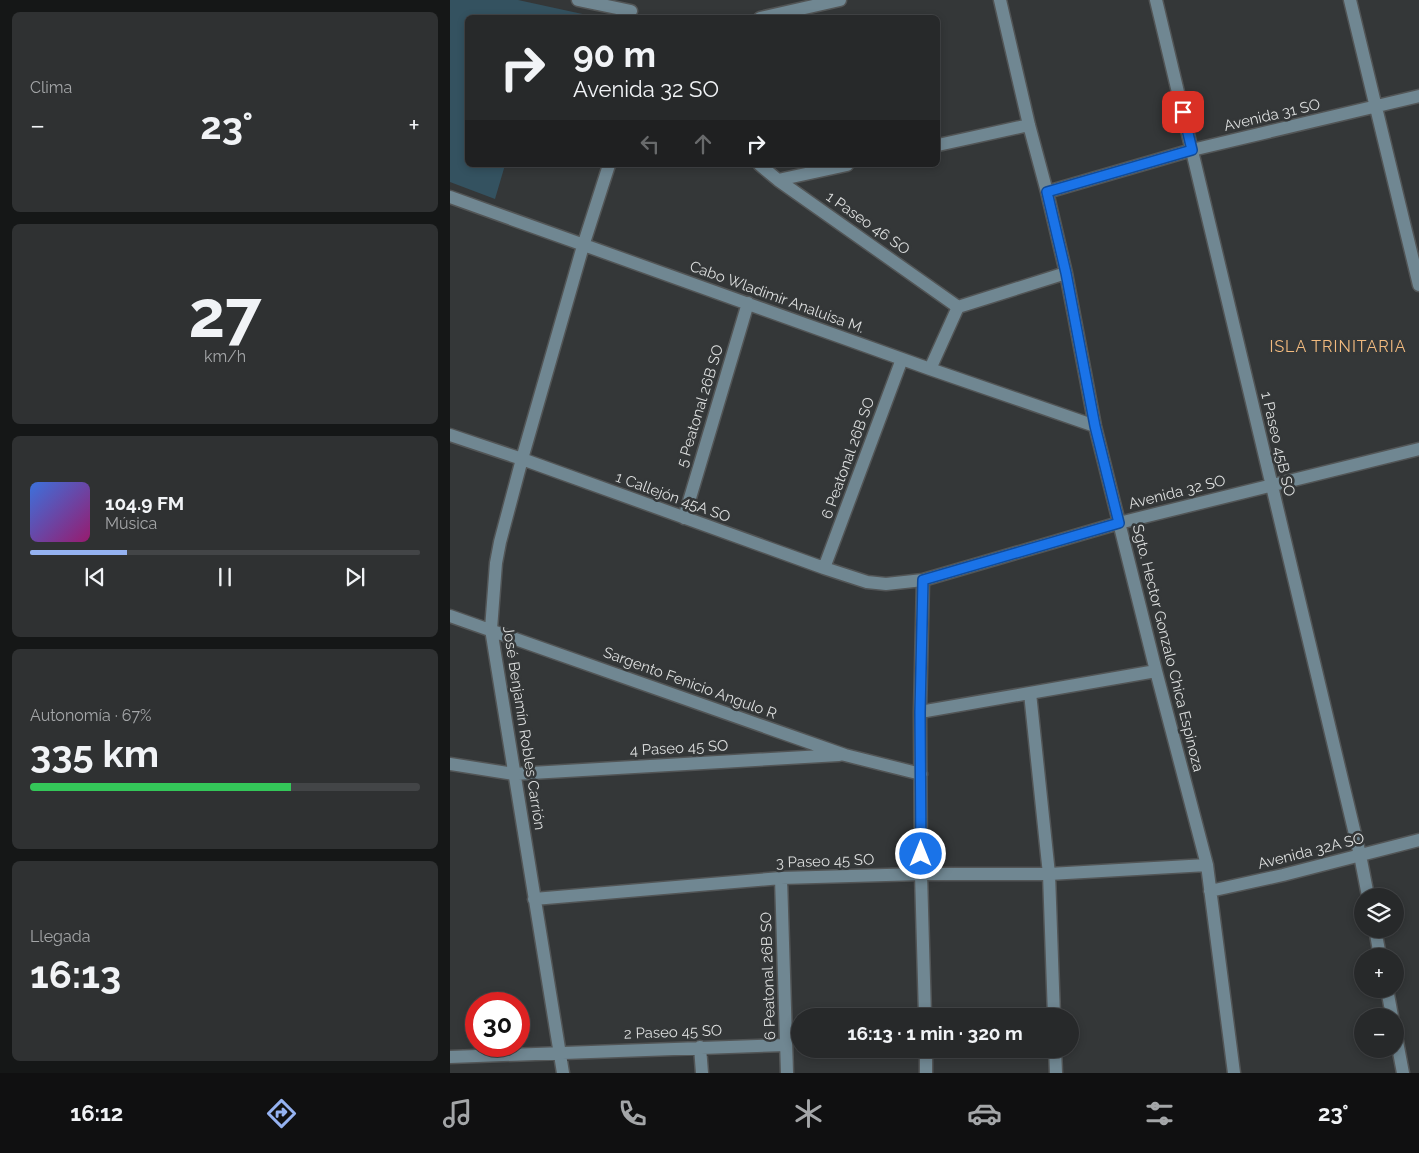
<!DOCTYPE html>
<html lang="es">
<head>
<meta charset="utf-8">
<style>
	:root { --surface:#27292a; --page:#2f3132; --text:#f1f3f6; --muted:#a4a6a8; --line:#434547; --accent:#95b2f1 }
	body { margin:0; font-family:Raleway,sans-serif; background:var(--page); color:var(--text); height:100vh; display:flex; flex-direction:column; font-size:19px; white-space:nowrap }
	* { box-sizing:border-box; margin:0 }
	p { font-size:16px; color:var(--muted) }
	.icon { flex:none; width:28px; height:28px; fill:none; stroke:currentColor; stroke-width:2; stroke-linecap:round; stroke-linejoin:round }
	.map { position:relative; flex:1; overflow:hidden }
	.details { display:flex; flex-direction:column; gap:12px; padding:12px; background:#151717; width:450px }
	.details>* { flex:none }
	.hud { position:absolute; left:15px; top:15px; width:475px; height:152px; border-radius:8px; box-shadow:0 2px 8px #0003,0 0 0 1px var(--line); background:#27292a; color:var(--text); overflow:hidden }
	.fabs { position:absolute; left:904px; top:888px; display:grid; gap:10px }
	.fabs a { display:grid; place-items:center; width:50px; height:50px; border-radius:50%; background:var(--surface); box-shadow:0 2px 8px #0003,0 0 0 1px var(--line); font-size:25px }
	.speed { position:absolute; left:15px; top:992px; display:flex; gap:10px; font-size:25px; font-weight:700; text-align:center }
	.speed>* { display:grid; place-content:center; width:65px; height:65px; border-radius:50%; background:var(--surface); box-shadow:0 2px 8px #0003,0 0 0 1px var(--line); line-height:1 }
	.speed .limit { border:8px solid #d22; background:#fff; color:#111 }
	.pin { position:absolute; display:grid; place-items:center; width:42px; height:42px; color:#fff; margin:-21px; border-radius:10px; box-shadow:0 2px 8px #0006 }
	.me { position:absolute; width:55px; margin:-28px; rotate:0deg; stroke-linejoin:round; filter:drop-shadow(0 0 4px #0008) }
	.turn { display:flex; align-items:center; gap:18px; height:105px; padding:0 25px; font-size:22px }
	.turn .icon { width:65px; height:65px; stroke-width:2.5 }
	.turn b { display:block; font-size:35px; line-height:42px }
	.lanes { display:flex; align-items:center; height:48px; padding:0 25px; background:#0003; justify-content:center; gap:25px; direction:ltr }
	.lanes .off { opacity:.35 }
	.big { font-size:38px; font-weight:700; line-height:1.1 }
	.details .widget { flex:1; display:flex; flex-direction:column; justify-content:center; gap:8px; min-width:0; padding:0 18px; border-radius:8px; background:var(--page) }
	.details .dial { align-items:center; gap:0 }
	.dial b { font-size:65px; line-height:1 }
	.song { display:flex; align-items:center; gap:15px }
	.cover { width:60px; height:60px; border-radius:8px; background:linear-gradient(135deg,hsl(220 70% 55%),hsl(320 70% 35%)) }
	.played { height:5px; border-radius:2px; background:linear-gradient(90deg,var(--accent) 25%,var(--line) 25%) }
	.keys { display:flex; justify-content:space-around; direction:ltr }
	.heat { display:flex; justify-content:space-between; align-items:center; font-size:28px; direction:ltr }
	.charge { height:8px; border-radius:4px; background:linear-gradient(90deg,#34c759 67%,var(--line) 0) }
	.trip { position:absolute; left:341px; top:1008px; width:288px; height:50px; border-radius:25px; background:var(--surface); box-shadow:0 2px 8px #0003,0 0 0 1px var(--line); font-weight:700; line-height:50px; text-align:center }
	.menu { display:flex; height:80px; justify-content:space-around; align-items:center; background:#101011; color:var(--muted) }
	.menu .icon { width:35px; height:35px }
	.menu .on { color:var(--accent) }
	.menu b { font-size:22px; color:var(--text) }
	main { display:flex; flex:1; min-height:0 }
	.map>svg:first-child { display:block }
	.green { fill:#345260 }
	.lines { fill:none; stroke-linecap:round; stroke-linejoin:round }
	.minor-casing { stroke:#525556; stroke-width:15 }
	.minor { stroke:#708792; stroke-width:12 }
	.route-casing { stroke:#114b97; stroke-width:12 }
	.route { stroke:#1a73e8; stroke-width:9 }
	.labels { text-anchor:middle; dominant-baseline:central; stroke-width:5; stroke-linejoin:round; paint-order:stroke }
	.street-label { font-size:15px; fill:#dcdede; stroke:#343738 }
	.neighbourhood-label { font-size:16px; letter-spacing:1px; fill:#f3bb7f; stroke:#343738 }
</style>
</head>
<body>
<main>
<section class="details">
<div class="widget"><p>Clima</p>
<div class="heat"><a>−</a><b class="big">23°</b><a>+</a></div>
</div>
<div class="widget dial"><b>27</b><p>km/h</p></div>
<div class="widget">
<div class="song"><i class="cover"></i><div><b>104.9 FM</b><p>Música</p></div></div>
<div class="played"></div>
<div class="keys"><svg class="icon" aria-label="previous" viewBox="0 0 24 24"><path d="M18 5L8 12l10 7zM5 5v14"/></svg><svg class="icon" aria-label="pause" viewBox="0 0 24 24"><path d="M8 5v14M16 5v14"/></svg><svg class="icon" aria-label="next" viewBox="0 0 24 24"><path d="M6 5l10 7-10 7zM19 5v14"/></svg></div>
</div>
<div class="widget"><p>Autonomía · 67%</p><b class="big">335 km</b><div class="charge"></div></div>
<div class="widget"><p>Llegada</p><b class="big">16:13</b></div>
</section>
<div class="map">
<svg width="969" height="1073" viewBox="0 0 969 1073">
	<rect width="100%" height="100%" fill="#343738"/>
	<!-- green -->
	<path class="green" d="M 0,0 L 68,0 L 137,15 L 137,17 L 18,18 L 18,165 L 55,165 L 45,199 L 0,182 Z"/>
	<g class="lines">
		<!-- minor casing -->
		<g class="minor-casing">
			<path id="minor" d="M 128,0 L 181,11
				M 550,0 L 579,125 L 597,192 L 616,273 L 645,426 L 706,671 L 757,865 L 784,1073
				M 706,0 L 910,855 L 918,896
				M 900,0 L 969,285
				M 310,18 L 390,0
				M 488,145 L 579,125
				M 310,165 L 328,180 L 508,307
				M 328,180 L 397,165
				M 597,192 L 742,150 L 969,96
				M 0,197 L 480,369 L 645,426
				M 480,369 L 508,307 L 616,273
				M 0,435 L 72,459 L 374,568 L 417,582 L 436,584 L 473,580 L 669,523 L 969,449
				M 234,518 L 298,303
				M 374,568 L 452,359
				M 473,580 L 470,712 L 471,874 L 475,1016
				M 0,616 L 395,755 L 471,774
				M 580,693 L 599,874 L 604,1016
				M 470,712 L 706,671
				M 0,764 L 64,774 L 389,755
				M 331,878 L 337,1073
				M 760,891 L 833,875 L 969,840
				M 84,899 L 331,878 L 471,874 L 599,874 L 757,865
				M 925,929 L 930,956
				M 937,989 L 942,1016
				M 945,1031 L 953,1073
				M 250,1047 L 252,1073
				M 476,1049 L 476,1073
				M 605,1049 L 606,1073
				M 0,1057 L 336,1045
				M 113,1073 L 41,629 L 46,563 L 50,542 L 72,459 L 133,246 L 159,165"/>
		</g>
		<!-- minor -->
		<use href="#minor" class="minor"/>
	</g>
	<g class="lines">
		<!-- route casing -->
		<g class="route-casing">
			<path id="route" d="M 471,854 L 470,712 L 473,580 L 669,523 L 645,426 L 616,273 L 597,192 L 742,150 L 733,112"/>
		</g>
		<!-- route -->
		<use href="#route" class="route"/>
	</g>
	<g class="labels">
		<!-- street labels -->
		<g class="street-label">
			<text transform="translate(822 115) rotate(-13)">Avenida 31 SO</text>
			<text transform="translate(418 223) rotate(35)">1 Paseo 46 SO</text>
			<text transform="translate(327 297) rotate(20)">Cabo Wladimir Analuisa M.</text>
			<text transform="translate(250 406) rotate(-73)">5 Peatonal 26B SO</text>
			<text transform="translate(828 444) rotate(77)">1 Paseo 45B SO</text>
			<text transform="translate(398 458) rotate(-70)">6 Peatonal 26B SO</text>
			<text transform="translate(727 492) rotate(-14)">Avenida 32 SO</text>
			<text transform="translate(223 497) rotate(20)">1 Callejón 45A SO</text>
			<text transform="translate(718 648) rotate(76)">Sgto. Hector Gonzalo Chica Espinoza</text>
			<text transform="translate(240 683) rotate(20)">Sargento Fenicio Angulo R</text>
			<text transform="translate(74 728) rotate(81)">José Benjamín Robles Carrión</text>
			<text transform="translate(229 748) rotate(-3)">4 Paseo 45 SO</text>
			<text transform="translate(861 851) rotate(-14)">Avenida 32A SO</text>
			<text transform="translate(375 861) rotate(-2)">3 Paseo 45 SO</text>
			<text transform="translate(318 976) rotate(-92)">6 Peatonal 26B SO</text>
			<text transform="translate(223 1032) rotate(-2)">2 Paseo 45 SO</text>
		</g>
		<!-- neighbourhood labels -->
		<g class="neighbourhood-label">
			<text x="888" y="346">ISLA TRINITARIA</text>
		</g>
	</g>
</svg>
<div class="fabs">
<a><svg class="icon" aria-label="layers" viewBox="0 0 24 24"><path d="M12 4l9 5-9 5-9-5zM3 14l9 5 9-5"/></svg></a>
<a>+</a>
<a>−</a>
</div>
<div class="speed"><div class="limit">30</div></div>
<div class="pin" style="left:733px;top:112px;background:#d93025"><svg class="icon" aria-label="arrive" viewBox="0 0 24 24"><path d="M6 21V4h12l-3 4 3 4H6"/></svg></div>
<svg class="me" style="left:471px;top:854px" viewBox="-20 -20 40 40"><circle r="17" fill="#1a73e8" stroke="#fff" stroke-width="3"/><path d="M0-11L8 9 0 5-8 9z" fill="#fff"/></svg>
<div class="trip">16:13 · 1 min · 320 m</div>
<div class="hud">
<div class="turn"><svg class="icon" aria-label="right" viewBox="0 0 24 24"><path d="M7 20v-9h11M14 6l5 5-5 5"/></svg><div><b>90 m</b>Avenida 32 SO</div></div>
<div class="lanes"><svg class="icon off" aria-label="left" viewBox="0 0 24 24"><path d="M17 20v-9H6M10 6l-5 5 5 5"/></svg><svg class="icon off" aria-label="ahead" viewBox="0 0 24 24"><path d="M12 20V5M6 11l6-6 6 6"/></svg><svg class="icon" aria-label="right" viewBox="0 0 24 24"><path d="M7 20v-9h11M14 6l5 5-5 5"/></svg></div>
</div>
</div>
</main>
<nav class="menu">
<b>16:12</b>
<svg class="icon on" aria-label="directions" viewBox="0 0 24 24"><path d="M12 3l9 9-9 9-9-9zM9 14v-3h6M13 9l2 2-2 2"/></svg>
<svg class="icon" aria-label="music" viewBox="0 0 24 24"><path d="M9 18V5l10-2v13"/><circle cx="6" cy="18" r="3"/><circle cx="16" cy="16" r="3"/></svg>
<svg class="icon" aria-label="phone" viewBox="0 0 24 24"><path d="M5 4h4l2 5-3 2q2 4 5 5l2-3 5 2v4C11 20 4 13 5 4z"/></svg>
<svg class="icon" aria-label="climate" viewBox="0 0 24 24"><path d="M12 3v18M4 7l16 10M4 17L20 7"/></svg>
<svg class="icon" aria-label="car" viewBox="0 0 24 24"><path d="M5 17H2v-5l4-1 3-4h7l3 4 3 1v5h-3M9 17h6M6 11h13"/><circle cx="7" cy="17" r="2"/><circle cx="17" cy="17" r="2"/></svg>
<svg class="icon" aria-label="filters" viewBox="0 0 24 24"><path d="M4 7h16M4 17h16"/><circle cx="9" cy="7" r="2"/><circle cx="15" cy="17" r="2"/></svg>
<b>23°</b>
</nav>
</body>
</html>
